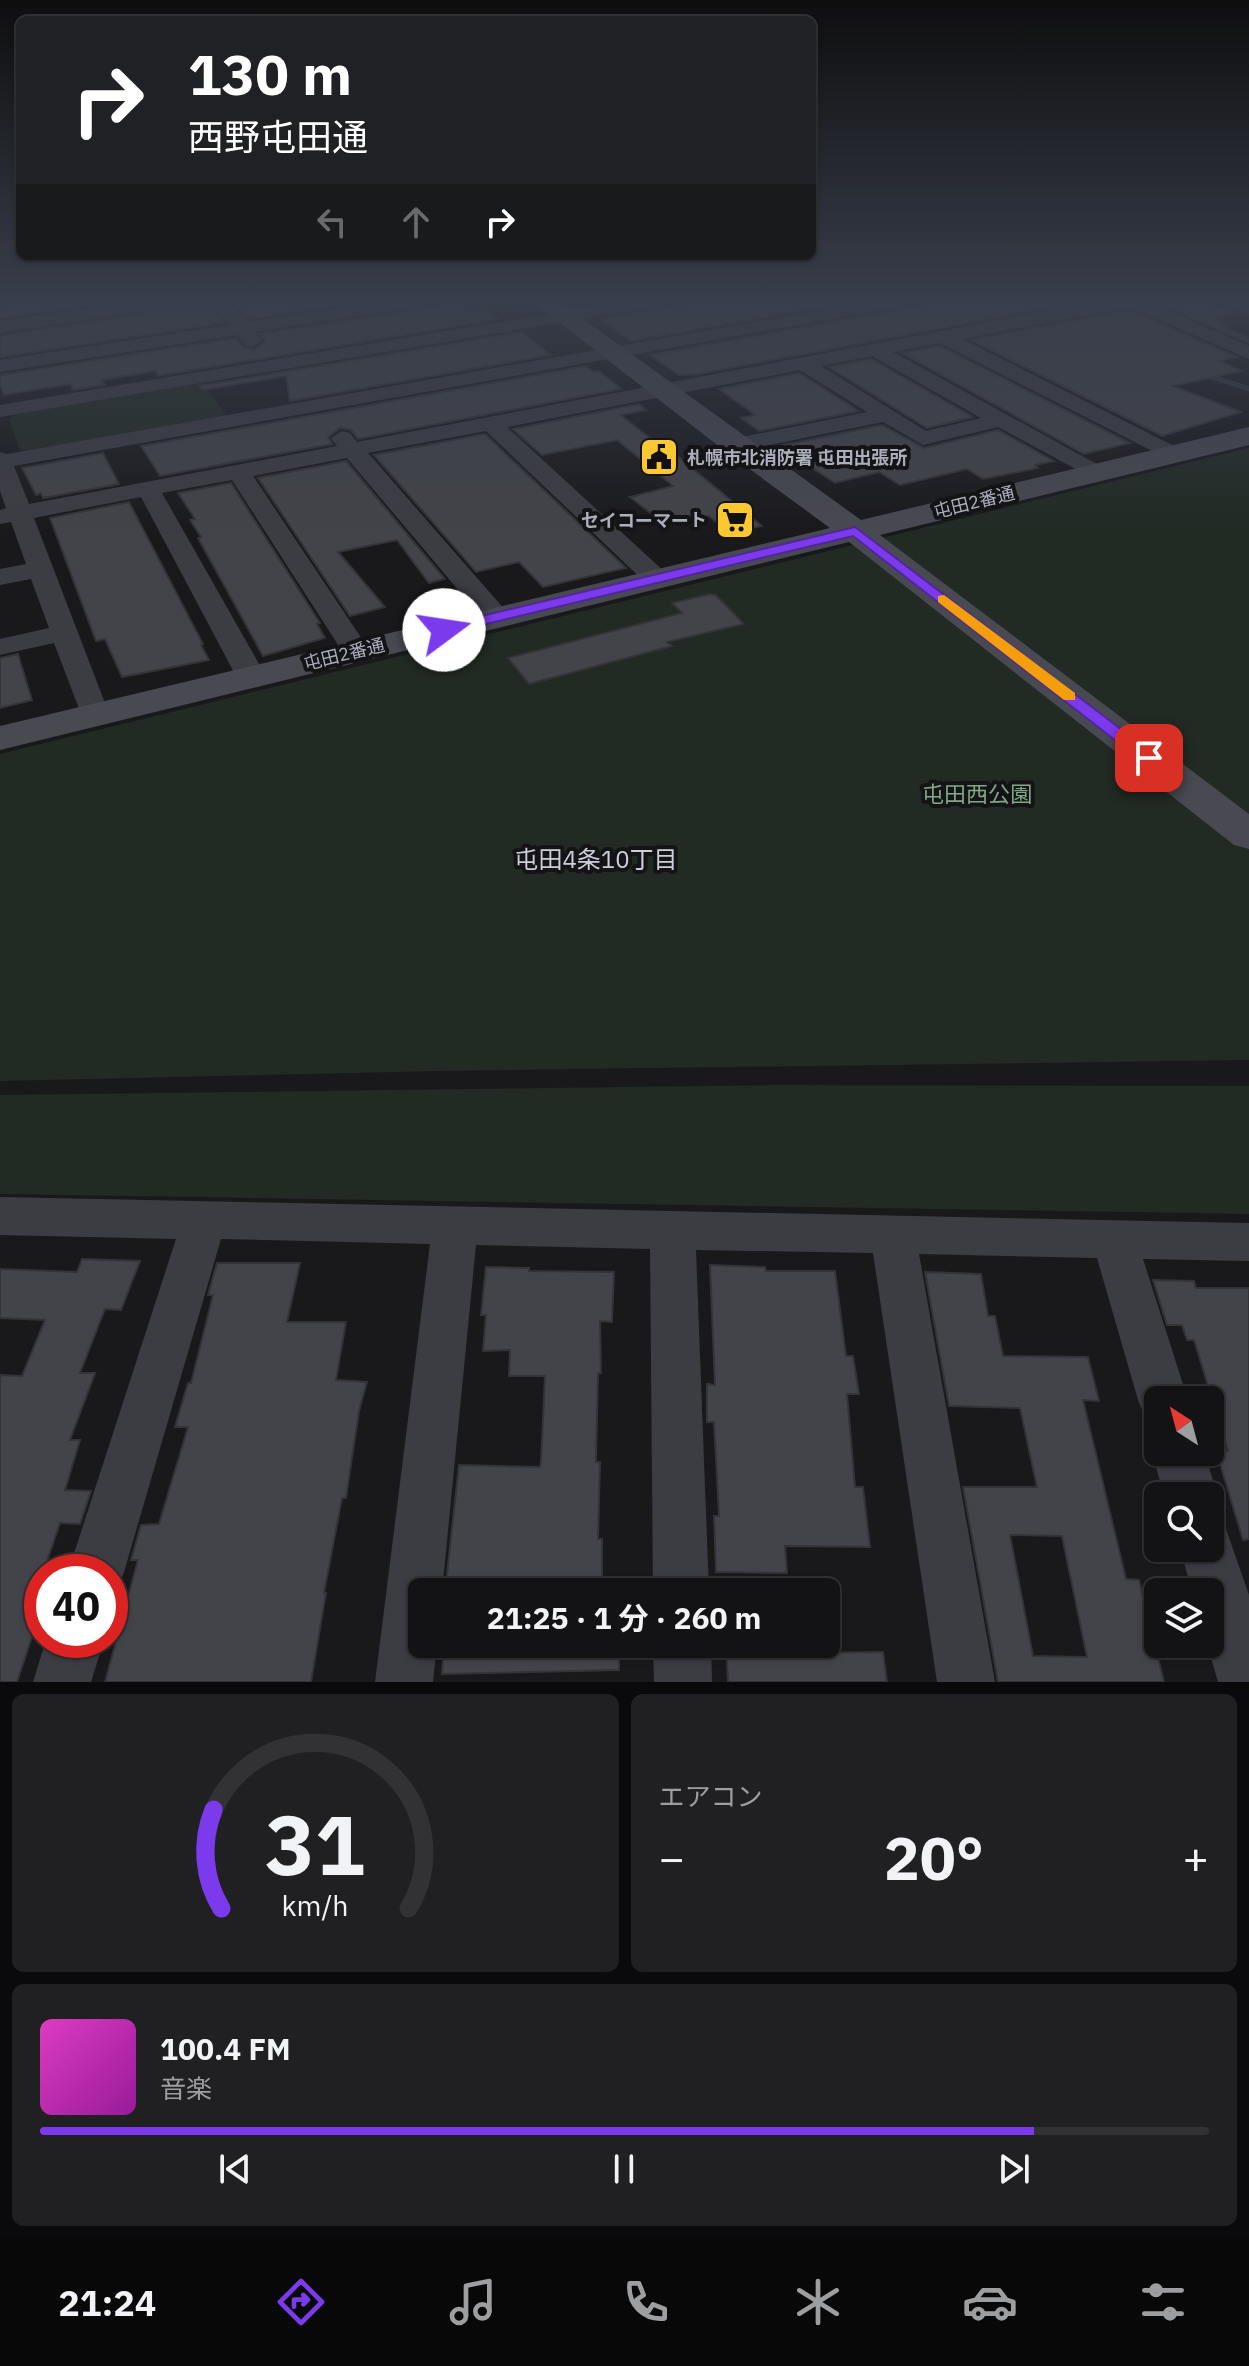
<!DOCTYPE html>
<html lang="ja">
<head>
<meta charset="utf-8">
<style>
	:root { --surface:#131315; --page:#202022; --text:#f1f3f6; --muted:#9d9ea0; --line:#323234; --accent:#7c3aed }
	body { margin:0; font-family:"IBM Plex Sans","Noto Sans JP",sans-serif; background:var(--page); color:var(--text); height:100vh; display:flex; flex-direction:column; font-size:30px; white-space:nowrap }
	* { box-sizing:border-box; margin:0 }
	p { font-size:26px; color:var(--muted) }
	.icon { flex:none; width:44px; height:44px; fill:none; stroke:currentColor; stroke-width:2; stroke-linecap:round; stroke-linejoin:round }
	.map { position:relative; height:1682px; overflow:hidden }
	.drawer { display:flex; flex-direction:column; gap:12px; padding:12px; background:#0a0a0c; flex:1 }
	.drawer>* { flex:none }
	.banner { position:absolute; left:16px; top:16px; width:800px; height:244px; border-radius:12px; box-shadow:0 2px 6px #0004,0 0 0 2px var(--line); background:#202124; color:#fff; overflow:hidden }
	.needle { width:52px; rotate:324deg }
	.fabs { position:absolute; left:1144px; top:1386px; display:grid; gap:16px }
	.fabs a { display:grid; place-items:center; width:80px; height:80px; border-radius:12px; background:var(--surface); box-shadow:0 2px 6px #0004,0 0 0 2px var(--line); font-size:40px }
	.speed { position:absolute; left:24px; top:1554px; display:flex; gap:16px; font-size:40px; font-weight:700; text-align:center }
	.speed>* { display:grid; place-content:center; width:104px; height:104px; border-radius:50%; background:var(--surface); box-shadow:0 2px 6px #0004,0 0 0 2px var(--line); line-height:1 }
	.speed .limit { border:12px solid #d22; background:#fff; color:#111 }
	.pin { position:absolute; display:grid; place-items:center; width:68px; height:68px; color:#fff; margin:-34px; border-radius:16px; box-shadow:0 4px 12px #0006 }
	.me { position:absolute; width:88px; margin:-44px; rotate:76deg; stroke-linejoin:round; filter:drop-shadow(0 0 6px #0008) }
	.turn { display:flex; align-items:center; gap:28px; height:168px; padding:0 40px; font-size:36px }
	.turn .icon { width:104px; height:104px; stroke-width:2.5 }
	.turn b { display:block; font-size:56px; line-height:68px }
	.lanes { display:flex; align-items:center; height:76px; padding:0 40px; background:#0003; justify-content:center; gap:40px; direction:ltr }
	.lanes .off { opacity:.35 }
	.big { font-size:60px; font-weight:700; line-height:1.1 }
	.drawer .tile { flex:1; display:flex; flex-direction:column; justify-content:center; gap:12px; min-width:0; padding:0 28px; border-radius:12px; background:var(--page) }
	.drawer .dial { align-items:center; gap:0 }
	.dial svg { height:208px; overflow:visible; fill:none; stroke:var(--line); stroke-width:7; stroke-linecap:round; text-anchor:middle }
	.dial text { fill:var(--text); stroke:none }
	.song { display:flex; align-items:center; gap:24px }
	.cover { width:96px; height:96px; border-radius:12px; background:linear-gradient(135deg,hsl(310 70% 55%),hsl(300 70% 35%)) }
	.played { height:8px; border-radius:4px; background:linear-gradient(90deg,var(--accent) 85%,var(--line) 85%) }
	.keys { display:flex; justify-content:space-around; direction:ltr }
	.heat { display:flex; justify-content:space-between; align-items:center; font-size:44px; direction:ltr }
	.drawer .tiles { flex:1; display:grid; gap:12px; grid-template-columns:1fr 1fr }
	.tile:last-child { grid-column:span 2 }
	.trip { position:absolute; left:408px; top:1578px; width:432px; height:80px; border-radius:12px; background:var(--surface); box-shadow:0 2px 6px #0004,0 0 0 2px var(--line); font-weight:700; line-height:80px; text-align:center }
	.tab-bar { display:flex; height:128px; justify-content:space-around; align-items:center; background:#080808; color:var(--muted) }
	.tab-bar .icon { width:56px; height:56px }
	.tab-bar .active { color:var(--accent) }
	.tab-bar b { font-size:36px; color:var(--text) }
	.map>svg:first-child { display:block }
	.green { fill:#212a23 }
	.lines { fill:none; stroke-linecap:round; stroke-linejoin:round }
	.stream { stroke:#2e3741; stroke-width:5 }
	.building { fill:#434449; stroke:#333338; stroke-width:2; fill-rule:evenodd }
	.street { fill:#3c3c43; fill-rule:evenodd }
	.secondary { fill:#484951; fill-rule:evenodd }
	.route { fill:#7c3aed; stroke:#51269a; stroke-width:2 }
	.slow { fill:#f59e0b }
	.labels { text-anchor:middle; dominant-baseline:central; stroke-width:8; stroke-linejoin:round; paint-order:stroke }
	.far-poi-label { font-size:18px; font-weight:bold; fill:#abafbc; stroke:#141417; text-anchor:start }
	.far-street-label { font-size:18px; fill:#abafbc; stroke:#141417 }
	.park-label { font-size:22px; fill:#81a887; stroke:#141417 }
	.neighbourhood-label { font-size:24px; fill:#ccced8; stroke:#141417 }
</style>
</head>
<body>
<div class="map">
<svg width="1249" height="1682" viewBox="0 0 1249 1682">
	<rect width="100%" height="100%" fill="#19191c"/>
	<!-- green -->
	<path class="green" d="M 203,383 L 227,416 L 31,452 L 20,450 L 9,419 L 17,414 Z
		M 1249,448 L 1249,1060 L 441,1071 L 0,1081 L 0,754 Z
		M 774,1085 L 1249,1086 L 1249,1214 L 0,1194 L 0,1095 Z"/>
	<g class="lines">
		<!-- stream -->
		<path class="stream" d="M 1203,374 L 1249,389"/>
	</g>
	<!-- building -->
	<path class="building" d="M 0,298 L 144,298 L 0,318 Z
		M 243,298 L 388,298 L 248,319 L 231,300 Z
		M 451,298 L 464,298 L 465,312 L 484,309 L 498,319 L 158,376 L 155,371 L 138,374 L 102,380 L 105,385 L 73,390 L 71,384 L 4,395 L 0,385 L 0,375 L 236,338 L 244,348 L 254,350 L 265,342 L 260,334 L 439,306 Z
		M 716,298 L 871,298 L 631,341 L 600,319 Z
		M 948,298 L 1100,298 L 698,374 L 679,375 L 650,355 L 921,306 Z
		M 1158,298 L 1195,298 L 1235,314 L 1214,319 L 1228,325 L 1222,326 L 1249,338 L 1249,343 L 1155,302 Z
		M 208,303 L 224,323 L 0,357 L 0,336 Z
		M 1129,310 L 1237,357 L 1220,361 L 1242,371 L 1173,386 L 1241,412 L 1162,436 L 971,340 Z
		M 522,332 L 551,355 L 290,401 L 286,376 L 202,390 L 199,386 Z
		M 940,346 L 1130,443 L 1084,454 L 902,353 Z
		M 871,359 L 973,417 L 927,428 L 829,367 Z
		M 586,366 L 594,372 L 599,371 L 621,389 L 358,439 L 351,430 L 340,428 L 328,437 L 332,444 L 160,476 L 141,446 Z
		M 799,373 L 859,411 L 759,431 L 741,418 L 755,415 L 719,389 Z
		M 639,404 L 646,410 L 621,415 L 671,455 L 675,454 L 762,526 L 729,533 L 709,516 L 667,526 L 630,497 L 673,486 L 617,440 L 542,455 L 513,429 Z
		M 882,425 L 924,448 L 998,430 L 1054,461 L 1035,465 L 1038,468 L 983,479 L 967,469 L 900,485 L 879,472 L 835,483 L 779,446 Z
		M 485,434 L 626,568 L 543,587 L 519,562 L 476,572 L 374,455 Z
		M 103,453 L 119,484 L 43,498 L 41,493 L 36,495 L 22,468 Z
		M 346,461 L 445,579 L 429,583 L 397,540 L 338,552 L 385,607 L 350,616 L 258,478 Z
		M 231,483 L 320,623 L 317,624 L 325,638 L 263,656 L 198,538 L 201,537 L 190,520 L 195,519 L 178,493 Z
		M 129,502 L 203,644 L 201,645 L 209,660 L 122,677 L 105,639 L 96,641 L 50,518 Z
		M 710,594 L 716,595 L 744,624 L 667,642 L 672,646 L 529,684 L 508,658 L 682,613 L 672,603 Z
		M 18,654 L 32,700 L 0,708 L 0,658 Z
		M 82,1259 L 140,1261 L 121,1310 L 105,1309 L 80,1373 L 95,1373 L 70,1440 L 80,1440 L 65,1490 L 91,1491 L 80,1524 L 60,1523 L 27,1619 L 38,1619 L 17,1682 L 0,1682 L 0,1375 L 22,1376 L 45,1320 L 0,1318 L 0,1269 L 77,1272 Z
		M 217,1263 L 300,1263 L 287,1322 L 346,1322 L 336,1380 L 367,1382 L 359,1411 L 346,1498 L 342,1498 L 324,1593 L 326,1593 L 311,1682 L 105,1682 L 138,1560 L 131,1560 L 141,1525 L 159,1524 L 188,1427 L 175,1427 L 188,1383 L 191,1383 L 213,1295 L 208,1295 Z
		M 710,1265 L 765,1267 L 766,1271 L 835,1271 L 846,1356 L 853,1356 L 859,1394 L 847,1394 L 855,1487 L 863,1487 L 870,1547 L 785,1546 L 787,1573 L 716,1572 L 714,1516 L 719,1516 L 714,1422 L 707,1422 L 707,1384 L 715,1385 Z
		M 486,1267 L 529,1268 L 529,1271 L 614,1272 L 612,1322 L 600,1321 L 601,1373 L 598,1373 L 596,1462 L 600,1462 L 598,1539 L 602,1539 L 602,1586 L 446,1583 L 459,1465 L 540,1467 L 541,1462 L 545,1376 L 509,1376 L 510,1350 L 483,1351 L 486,1315 L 481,1315 Z
		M 925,1272 L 981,1274 L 988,1316 L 995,1316 L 1003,1356 L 1088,1357 L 1099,1401 L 1083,1400 L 1126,1579 L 1139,1580 L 1164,1682 L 998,1682 L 963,1487 L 1037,1487 L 1020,1408 L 949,1406 ZM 1010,1535 L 1062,1536 L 1087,1657 L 1033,1656 Z
		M 1153,1280 L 1194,1281 L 1196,1288 L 1249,1288 L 1249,1539 L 1243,1540 L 1216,1450 L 1228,1451 L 1194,1340 L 1187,1340 L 1182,1325 L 1167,1325 Z
		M 444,1644 L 619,1644 L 619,1670 L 442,1674 Z
		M 726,1644 L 816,1644 L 817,1653 L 883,1652 L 887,1682 L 728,1682 Z"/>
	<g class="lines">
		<!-- street -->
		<path class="street" d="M 164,298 L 226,298 L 247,322 L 406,298 L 448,298 L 439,303 L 255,332 L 262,341 L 252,347 L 245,345 L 237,335 L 0,372 L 0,360 L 229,325 L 208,298 L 199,303 L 0,333 L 0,321 Z
			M 645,298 L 685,298 L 676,303 L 0,417 L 0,405 Z
			M 891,298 L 929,298 L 920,303 L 14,466 L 29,504 L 337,446 L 331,438 L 342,431 L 350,433 L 357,442 L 1115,298 L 1155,298 L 1150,303 L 1249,346 L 1249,359 L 1129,307 L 962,339 L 1180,449 L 1183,454 L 1180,459 L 1172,461 L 940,343 L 893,352 L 1104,468 L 1108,473 L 1104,478 L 1096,480 L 998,427 L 923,445 L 883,422 L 735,452 L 727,450 L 724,445 L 727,440 L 867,412 L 800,370 L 507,427 L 667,574 L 671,580 L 667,586 L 649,586 L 486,431 L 368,453 L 506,611 L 510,617 L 506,623 L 496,625 L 486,623 L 347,458 L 253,476 L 370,651 L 366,657 L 356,660 L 346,657 L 342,651 L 232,480 L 162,493 L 267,678 L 262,684 L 252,687 L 242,684 L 237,678 L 141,497 L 34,518 L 110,716 L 106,722 L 95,725 L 84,722 L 54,643 L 0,655 L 0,639 L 49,628 L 31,579 L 0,585 L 0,569 L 26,564 L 11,522 L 0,524 L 0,510 L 6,508 L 0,491 L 0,452 L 7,454 ZM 872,356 L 981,418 L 926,431 L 821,366 Z
			M 1211,298 L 1235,298 L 1249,303 L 1249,316 Z
			M 0,1197 L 1249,1223 L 1249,1261 L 1143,1259 L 1188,1400 L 1158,1400 L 1158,1422 L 1145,1417 L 1138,1400 L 1097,1258 L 919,1254 L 995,1682 L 937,1682 L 873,1253 L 696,1250 L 709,1592 L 653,1592 L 650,1249 L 476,1245 L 442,1592 L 422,1592 L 422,1644 L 437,1644 L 433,1682 L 375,1682 L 430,1244 L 221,1239 L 124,1572 L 116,1592 L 110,1594 L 110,1572 L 68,1572 L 176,1239 L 0,1235 Z
			M 1158,1438 L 1158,1452 L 1204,1452 L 1218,1496 L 1210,1514 L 1210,1496 L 1164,1496 L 1152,1452 Z
			M 1210,1522 L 1226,1529 L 1249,1595 L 1249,1682 L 1218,1682 L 1207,1644 L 1210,1644 L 1210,1592 L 1192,1592 L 1180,1548 L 1210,1548 Z
			M 46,1640 L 104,1640 L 91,1682 L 33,1682 Z
			M 653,1644 L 711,1644 L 712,1682 L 654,1682 Z"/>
		<!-- secondary -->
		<path class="secondary" d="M 528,298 L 554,298 L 861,520 L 1249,427 L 1249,445 L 880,535 L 1249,814 L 1249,849 L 1234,845 L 849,542 L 0,750 L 0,726 L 830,528 L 725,451 Z"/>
	</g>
	<!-- sky -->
	<linearGradient id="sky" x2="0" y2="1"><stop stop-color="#0e0e0f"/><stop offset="0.56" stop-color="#383e4b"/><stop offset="1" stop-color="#383e4b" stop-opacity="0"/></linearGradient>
	<rect width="1249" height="533" fill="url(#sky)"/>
	<!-- route -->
	<path class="route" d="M 855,527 L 1155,755 L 1158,758 L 1155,762 L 1143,762 L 853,536 L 444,634 L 437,630 L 444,625 Z"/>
	<!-- slow -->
	<path class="slow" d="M 944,595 L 1075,693 L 1075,700 L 1064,700 L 938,602 L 938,596 Z"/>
	<!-- icons -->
	<defs>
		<g id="civic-square" transform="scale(2)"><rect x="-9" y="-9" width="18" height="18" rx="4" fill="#fcc831" stroke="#141417"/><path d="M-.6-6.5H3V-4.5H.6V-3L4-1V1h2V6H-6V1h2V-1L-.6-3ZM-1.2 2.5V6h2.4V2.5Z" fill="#111"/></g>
		<g id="supermarket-square" transform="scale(2)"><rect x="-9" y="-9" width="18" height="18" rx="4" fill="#fcc831" stroke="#141417"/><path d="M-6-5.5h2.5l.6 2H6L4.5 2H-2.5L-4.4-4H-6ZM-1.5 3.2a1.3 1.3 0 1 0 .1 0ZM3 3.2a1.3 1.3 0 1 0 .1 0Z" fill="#111"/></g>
	</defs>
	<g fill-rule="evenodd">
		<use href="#civic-square" x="659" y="457"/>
		<use href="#supermarket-square" x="735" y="520"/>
	</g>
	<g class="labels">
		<!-- far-poi labels -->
		<g class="far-poi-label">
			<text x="687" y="457">札幌市北消防署 屯田出張所</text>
			<text x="707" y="520" text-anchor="end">セイコーマート</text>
		</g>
		<!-- far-street labels -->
		<g class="far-street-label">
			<text transform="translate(974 502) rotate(-14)">屯田2番通</text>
			<text transform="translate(344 654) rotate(-14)">屯田2番通</text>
		</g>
		<!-- park labels -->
		<g class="park-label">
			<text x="977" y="793">屯田西公園</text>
		</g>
		<!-- neighbourhood labels -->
		<g class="neighbourhood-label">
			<text x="596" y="859">屯田4条10丁目</text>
		</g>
	</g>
</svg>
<div class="fabs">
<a><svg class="needle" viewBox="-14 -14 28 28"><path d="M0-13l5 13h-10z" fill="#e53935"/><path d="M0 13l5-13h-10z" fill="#9d9ea0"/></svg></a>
<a><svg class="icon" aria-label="search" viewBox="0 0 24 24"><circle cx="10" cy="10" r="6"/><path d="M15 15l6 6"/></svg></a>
<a><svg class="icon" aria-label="layers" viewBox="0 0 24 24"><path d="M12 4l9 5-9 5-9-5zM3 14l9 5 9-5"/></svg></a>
</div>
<div class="speed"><div class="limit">40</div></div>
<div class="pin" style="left:1149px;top:758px;background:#d93025"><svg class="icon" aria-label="arrive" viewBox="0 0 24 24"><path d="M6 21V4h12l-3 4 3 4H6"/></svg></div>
<svg class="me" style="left:444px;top:630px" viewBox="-20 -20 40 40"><circle r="19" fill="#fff"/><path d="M0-13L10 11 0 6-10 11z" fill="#7c3aed"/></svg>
<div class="trip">21:25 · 1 分 · 260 m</div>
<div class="banner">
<div class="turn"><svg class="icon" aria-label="right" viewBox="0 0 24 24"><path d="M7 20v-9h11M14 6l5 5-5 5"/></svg><div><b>130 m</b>西野屯田通</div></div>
<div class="lanes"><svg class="icon off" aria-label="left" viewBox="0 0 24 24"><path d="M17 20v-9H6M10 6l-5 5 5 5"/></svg><svg class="icon off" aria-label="ahead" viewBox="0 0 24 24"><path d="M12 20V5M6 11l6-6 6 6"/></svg><svg class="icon" aria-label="right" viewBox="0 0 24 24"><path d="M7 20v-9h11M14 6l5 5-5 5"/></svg></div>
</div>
</div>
<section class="drawer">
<div class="tiles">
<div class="tile dial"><svg viewBox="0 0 100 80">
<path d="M14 69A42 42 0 1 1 86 69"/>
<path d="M14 69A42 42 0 0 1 11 31" stroke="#7c3aed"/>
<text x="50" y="56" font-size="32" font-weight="700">31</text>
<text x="50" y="72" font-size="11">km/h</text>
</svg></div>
<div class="tile"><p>エアコン</p>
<div class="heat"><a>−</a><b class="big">20°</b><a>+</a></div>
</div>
<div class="tile">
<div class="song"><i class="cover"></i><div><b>100.4 FM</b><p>音楽</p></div></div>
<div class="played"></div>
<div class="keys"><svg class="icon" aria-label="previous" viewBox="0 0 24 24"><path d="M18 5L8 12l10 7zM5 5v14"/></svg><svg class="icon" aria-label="pause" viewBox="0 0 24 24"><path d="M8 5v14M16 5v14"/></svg><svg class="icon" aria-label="next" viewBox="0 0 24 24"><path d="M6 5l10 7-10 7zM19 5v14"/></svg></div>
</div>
</div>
</section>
<nav class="tab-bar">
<b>21:24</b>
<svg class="icon active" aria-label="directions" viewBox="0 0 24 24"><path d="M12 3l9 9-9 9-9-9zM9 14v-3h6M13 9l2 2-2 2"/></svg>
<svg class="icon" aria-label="music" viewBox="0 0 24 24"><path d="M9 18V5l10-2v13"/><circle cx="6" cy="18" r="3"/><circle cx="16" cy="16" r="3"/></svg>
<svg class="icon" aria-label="phone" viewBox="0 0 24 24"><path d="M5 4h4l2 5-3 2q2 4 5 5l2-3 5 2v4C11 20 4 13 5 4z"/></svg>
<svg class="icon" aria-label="climate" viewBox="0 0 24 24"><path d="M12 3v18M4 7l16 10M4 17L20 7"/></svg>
<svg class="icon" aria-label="car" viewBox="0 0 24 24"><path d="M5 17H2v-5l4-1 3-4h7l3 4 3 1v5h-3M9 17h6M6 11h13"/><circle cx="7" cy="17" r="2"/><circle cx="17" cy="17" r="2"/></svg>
<svg class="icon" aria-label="filters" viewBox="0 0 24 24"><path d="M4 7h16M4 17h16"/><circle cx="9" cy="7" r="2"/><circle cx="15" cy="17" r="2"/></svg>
</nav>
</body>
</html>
